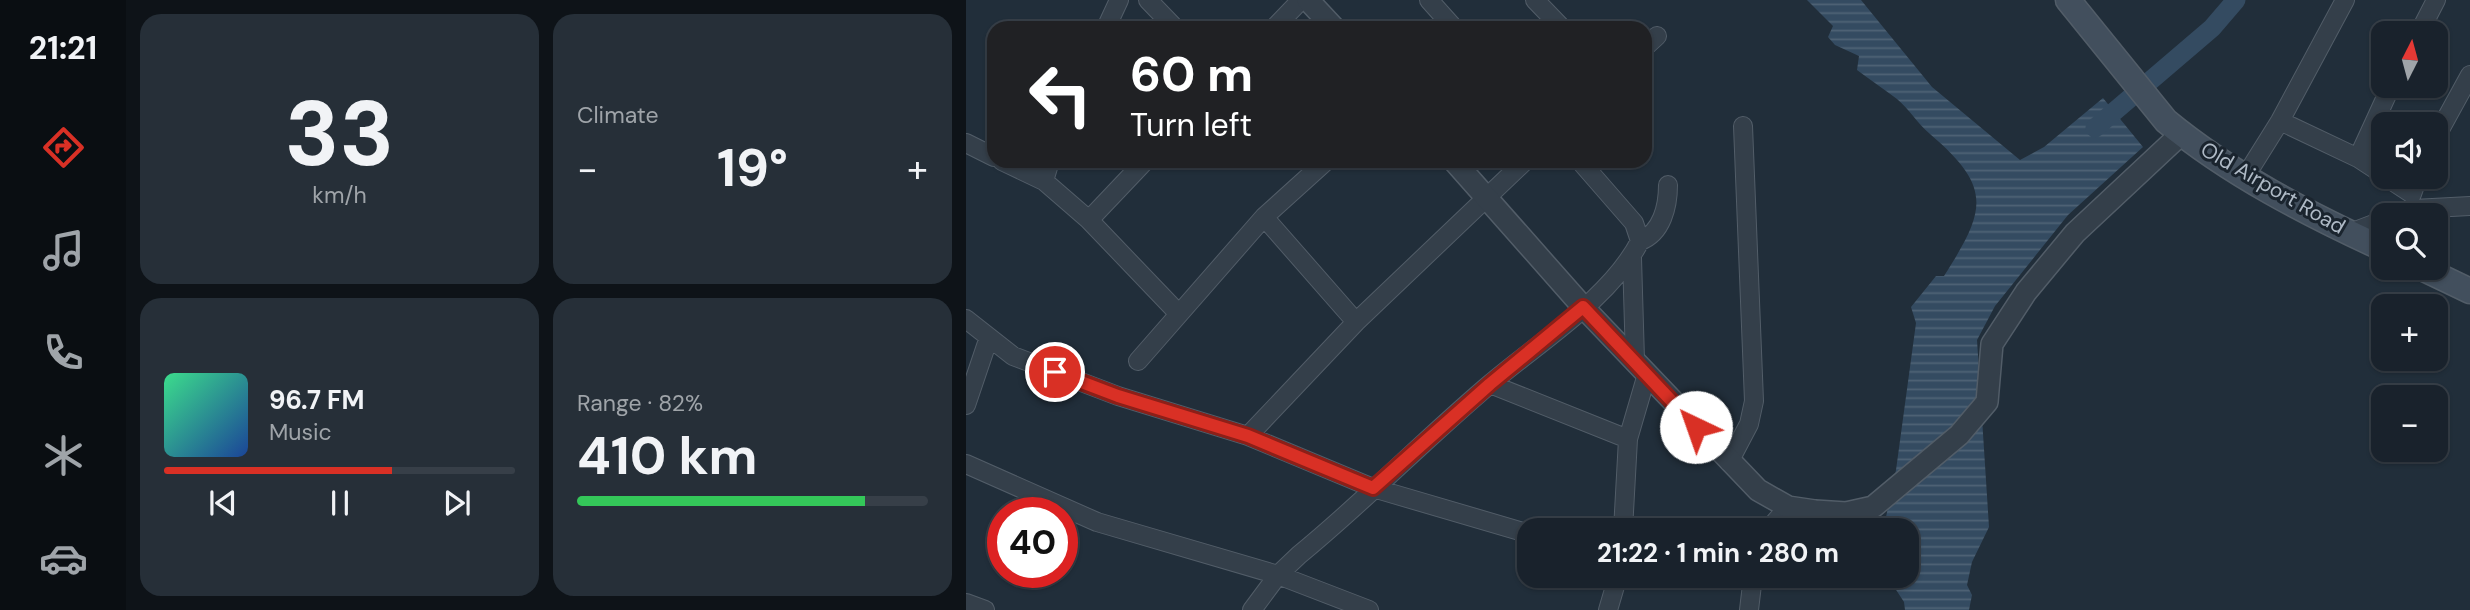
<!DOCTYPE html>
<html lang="en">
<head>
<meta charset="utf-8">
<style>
	:root { --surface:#19222c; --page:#262f38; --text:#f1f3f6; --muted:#9fa4a9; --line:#373f48; --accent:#d93025 }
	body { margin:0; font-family:"DM Sans",sans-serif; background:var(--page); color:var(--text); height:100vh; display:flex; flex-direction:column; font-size:26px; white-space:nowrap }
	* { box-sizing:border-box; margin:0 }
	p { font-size:23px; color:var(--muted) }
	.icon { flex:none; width:38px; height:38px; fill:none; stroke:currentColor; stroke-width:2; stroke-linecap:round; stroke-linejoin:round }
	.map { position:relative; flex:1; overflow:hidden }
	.details { display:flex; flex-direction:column; gap:14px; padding:14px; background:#0e1318; width:840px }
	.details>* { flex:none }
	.hud { position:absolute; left:21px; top:21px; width:665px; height:147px; border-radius:21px; box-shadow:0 2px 5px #0004,0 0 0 2px var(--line); background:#202124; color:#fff; overflow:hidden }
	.needle { width:46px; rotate:6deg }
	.controls { position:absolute; left:1405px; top:21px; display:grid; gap:14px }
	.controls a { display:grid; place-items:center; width:77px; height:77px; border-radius:14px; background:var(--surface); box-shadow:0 2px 5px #0004,0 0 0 2px var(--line); font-size:35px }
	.speed { position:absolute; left:21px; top:497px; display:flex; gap:14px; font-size:35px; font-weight:700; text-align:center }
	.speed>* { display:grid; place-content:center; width:91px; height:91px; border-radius:50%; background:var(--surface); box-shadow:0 2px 5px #0004,0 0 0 2px var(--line); line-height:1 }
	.speed .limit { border:10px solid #d22; background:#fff; color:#111 }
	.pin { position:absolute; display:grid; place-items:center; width:60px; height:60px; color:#fff; margin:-30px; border:4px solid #fff; border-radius:50%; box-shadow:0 2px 7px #0007 }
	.me { position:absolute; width:77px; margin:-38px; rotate:318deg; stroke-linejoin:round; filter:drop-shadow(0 0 5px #0008) }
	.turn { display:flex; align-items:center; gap:24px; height:147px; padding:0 28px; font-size:32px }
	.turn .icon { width:91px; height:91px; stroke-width:2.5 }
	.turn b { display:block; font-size:49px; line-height:60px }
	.big { font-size:52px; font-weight:700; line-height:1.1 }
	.details .card { flex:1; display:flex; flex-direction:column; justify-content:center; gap:10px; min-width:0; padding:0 24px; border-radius:21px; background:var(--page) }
	.details .dial { align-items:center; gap:0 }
	.dial b { font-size:91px; line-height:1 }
	.song { display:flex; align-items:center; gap:21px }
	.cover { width:84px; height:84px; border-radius:10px; background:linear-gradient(135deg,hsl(150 70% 55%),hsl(220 70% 35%)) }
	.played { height:7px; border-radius:4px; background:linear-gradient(90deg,var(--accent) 65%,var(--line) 65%) }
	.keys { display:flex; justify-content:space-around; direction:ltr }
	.heat { display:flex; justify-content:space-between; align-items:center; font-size:38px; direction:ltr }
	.charge { height:10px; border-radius:5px; background:linear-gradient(90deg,#34c759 82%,var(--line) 0) }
	.details .tiles { flex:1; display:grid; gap:14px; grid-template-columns:repeat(2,1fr) }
	.trip { position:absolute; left:551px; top:518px; width:402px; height:70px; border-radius:21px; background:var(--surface); box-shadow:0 2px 5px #0004,0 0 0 2px var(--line); font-weight:700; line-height:70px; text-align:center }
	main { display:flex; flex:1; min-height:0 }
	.tabs { display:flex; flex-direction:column; width:126px; justify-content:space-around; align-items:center; background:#0a0e12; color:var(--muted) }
	.tabs .icon { width:49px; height:49px }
	.tabs .active { color:var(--accent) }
	.tabs b { font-size:32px; color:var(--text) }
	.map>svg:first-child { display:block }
	.water { fill:url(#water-rules) }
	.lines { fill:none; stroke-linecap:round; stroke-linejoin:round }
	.canal { stroke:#344b61; stroke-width:19 }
	.minor-casing { stroke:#525d68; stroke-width:20 }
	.tertiary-casing { stroke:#525d68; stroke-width:24 }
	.secondary-casing { stroke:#525d68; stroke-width:27 }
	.minor { stroke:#343f4a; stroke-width:18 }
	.tertiary { stroke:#343f4a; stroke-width:21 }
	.secondary { stroke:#424f5d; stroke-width:24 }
	.route-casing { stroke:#8d1f18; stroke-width:18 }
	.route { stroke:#d93025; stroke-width:12 }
	.labels { text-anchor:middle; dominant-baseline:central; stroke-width:6; stroke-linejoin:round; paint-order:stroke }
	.street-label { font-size:21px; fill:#afbac6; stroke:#1a242e }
</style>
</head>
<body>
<main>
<nav class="tabs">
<b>21:21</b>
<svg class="icon active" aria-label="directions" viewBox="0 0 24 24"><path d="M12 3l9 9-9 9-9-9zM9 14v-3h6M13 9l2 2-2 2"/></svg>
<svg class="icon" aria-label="music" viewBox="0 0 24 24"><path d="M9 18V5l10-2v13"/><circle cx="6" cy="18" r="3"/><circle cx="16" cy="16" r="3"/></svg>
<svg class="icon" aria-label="phone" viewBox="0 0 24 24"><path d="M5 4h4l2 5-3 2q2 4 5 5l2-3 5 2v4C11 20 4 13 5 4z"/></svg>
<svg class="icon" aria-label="climate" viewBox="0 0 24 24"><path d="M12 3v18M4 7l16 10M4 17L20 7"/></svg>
<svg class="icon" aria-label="car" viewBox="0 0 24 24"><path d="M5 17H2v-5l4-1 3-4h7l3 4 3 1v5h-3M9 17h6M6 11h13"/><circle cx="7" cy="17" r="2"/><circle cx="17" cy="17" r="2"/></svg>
</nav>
<section class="details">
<div class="tiles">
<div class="card dial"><b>33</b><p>km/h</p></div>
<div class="card"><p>Climate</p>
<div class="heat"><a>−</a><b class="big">19°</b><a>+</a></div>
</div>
<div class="card">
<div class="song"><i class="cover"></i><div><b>96.7 FM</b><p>Music</p></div></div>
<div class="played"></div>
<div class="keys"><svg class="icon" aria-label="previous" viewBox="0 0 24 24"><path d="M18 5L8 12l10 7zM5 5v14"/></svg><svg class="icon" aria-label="pause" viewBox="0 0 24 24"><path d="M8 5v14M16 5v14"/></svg><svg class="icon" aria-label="next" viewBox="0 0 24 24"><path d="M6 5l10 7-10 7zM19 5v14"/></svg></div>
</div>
<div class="card"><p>Range · 82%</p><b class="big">410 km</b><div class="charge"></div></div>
</div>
</section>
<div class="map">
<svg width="1504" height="610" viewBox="0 0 1504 610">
	<defs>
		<pattern id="water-rules" width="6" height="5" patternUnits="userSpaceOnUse" patternTransform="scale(1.75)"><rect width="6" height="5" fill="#344b61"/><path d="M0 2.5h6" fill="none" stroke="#4f6376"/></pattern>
	</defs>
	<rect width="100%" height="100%" fill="#212e3a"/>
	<!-- water -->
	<path class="water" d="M 841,0 L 895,0 L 966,87 L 1054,160 L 1078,147 L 1137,98 L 1177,147 L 1102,215 L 1029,306 L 1011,340 L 1023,527 L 1006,562 L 1001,585 L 1006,595 L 1003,610 L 939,610 L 938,602 L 921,576 L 942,576 L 942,530 L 910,530 L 920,517 L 930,470 L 950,323 L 945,307 L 970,276 L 978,276 C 1020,210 1027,188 964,134 C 952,124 943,109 931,99 C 918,89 904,80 891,70 L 893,56 L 869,45 L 862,37 L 867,26 Z"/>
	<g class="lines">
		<!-- canal -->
		<path class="canal" d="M 1129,128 L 1246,28 L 1270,0"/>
		<!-- minor casing -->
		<g class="minor-casing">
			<path id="minor" d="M 182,0 L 209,28
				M 463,0 L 488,28
				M 569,0 L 596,28
				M 140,28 L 153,0
				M 308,28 L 335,0
				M 1453,33 L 1470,0
				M 679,47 L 691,36
				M 1314,121 L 1392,158 L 1425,86
				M 1470,137 L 1504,75
				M 0,143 L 28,157
				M 1392,158 L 1418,175
				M 36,161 L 78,181 L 123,220 L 179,161
				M 1279,177 L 1314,121 L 1379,0
				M 1420,177 L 1446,194 L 1452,177
				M 78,181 L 84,161
				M 1431,215 L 1448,209 L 1504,206
				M 298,217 L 390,322
				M 123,220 L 213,314
				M 1384,233 L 1418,220
				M 674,241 C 696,233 702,206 702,185
				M 666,258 L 669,360
				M 0,319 L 47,356 L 152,396 L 282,436 L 407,488 L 564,534
				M 172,361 L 298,217 L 360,161
				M 524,384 L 662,439
				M 0,405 L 23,337
				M 282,436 L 390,322 L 559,161
				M 763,462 L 783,424 L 788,401 L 777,126
				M 0,464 L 131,522 L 312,575 L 403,610
				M 657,530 L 662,439 L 681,374
				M 802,530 L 822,507
				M 0,603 L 19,610
				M 286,610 L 312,575 L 333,555 C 399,501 459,439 524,384 C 572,343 645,298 674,241 L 668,223 L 614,161
				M 642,610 L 652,576
				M 783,610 L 787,576"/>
		</g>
		<!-- tertiary casing -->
		<g class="tertiary-casing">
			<path id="tertiary" d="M 342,0 L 368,28
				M 488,161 L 617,307 L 792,490 L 822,507 L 849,511 L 880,513 L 907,507 L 993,435 L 1021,402 L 1026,344 L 1060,292 L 1109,233 L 1215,134"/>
		</g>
		<!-- secondary casing -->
		<g class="secondary-casing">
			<path id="secondary" d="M 1102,0 L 1200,121 C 1264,174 1342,214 1418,249
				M 1456,268 L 1504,291"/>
		</g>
		<!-- minor -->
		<use href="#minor" class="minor"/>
		<!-- tertiary -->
		<use href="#tertiary" class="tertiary"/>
		<!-- secondary -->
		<use href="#secondary" class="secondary"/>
	</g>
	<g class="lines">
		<!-- route casing -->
		<g class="route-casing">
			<path id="route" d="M 89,372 L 152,396 L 282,436 L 407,488 L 524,384 L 617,307 L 730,427"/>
		</g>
		<!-- route -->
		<use href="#route" class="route"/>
	</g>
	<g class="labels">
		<!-- street labels -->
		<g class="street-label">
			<text transform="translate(1307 188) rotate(30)">Old Airport Road</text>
		</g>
	</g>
</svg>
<div class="controls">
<a><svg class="needle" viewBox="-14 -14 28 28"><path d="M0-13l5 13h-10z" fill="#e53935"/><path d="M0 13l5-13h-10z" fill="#9fa4a9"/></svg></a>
<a><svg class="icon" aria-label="sound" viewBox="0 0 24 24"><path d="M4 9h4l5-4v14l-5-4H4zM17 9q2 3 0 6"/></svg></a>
<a><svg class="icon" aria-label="search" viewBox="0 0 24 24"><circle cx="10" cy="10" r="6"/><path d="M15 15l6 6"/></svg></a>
<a>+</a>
<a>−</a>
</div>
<div class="speed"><div class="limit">40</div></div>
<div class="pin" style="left:89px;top:372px;background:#d93025"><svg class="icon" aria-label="arrive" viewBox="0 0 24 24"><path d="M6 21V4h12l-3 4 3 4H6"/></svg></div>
<svg class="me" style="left:730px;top:427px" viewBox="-20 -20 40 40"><circle r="19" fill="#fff"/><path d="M0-13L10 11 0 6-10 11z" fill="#d93025"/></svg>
<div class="trip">21:22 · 1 min · 280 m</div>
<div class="hud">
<div class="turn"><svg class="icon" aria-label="left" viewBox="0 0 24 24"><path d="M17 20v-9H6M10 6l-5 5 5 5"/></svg><div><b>60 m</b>Turn left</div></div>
</div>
</div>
</main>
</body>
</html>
